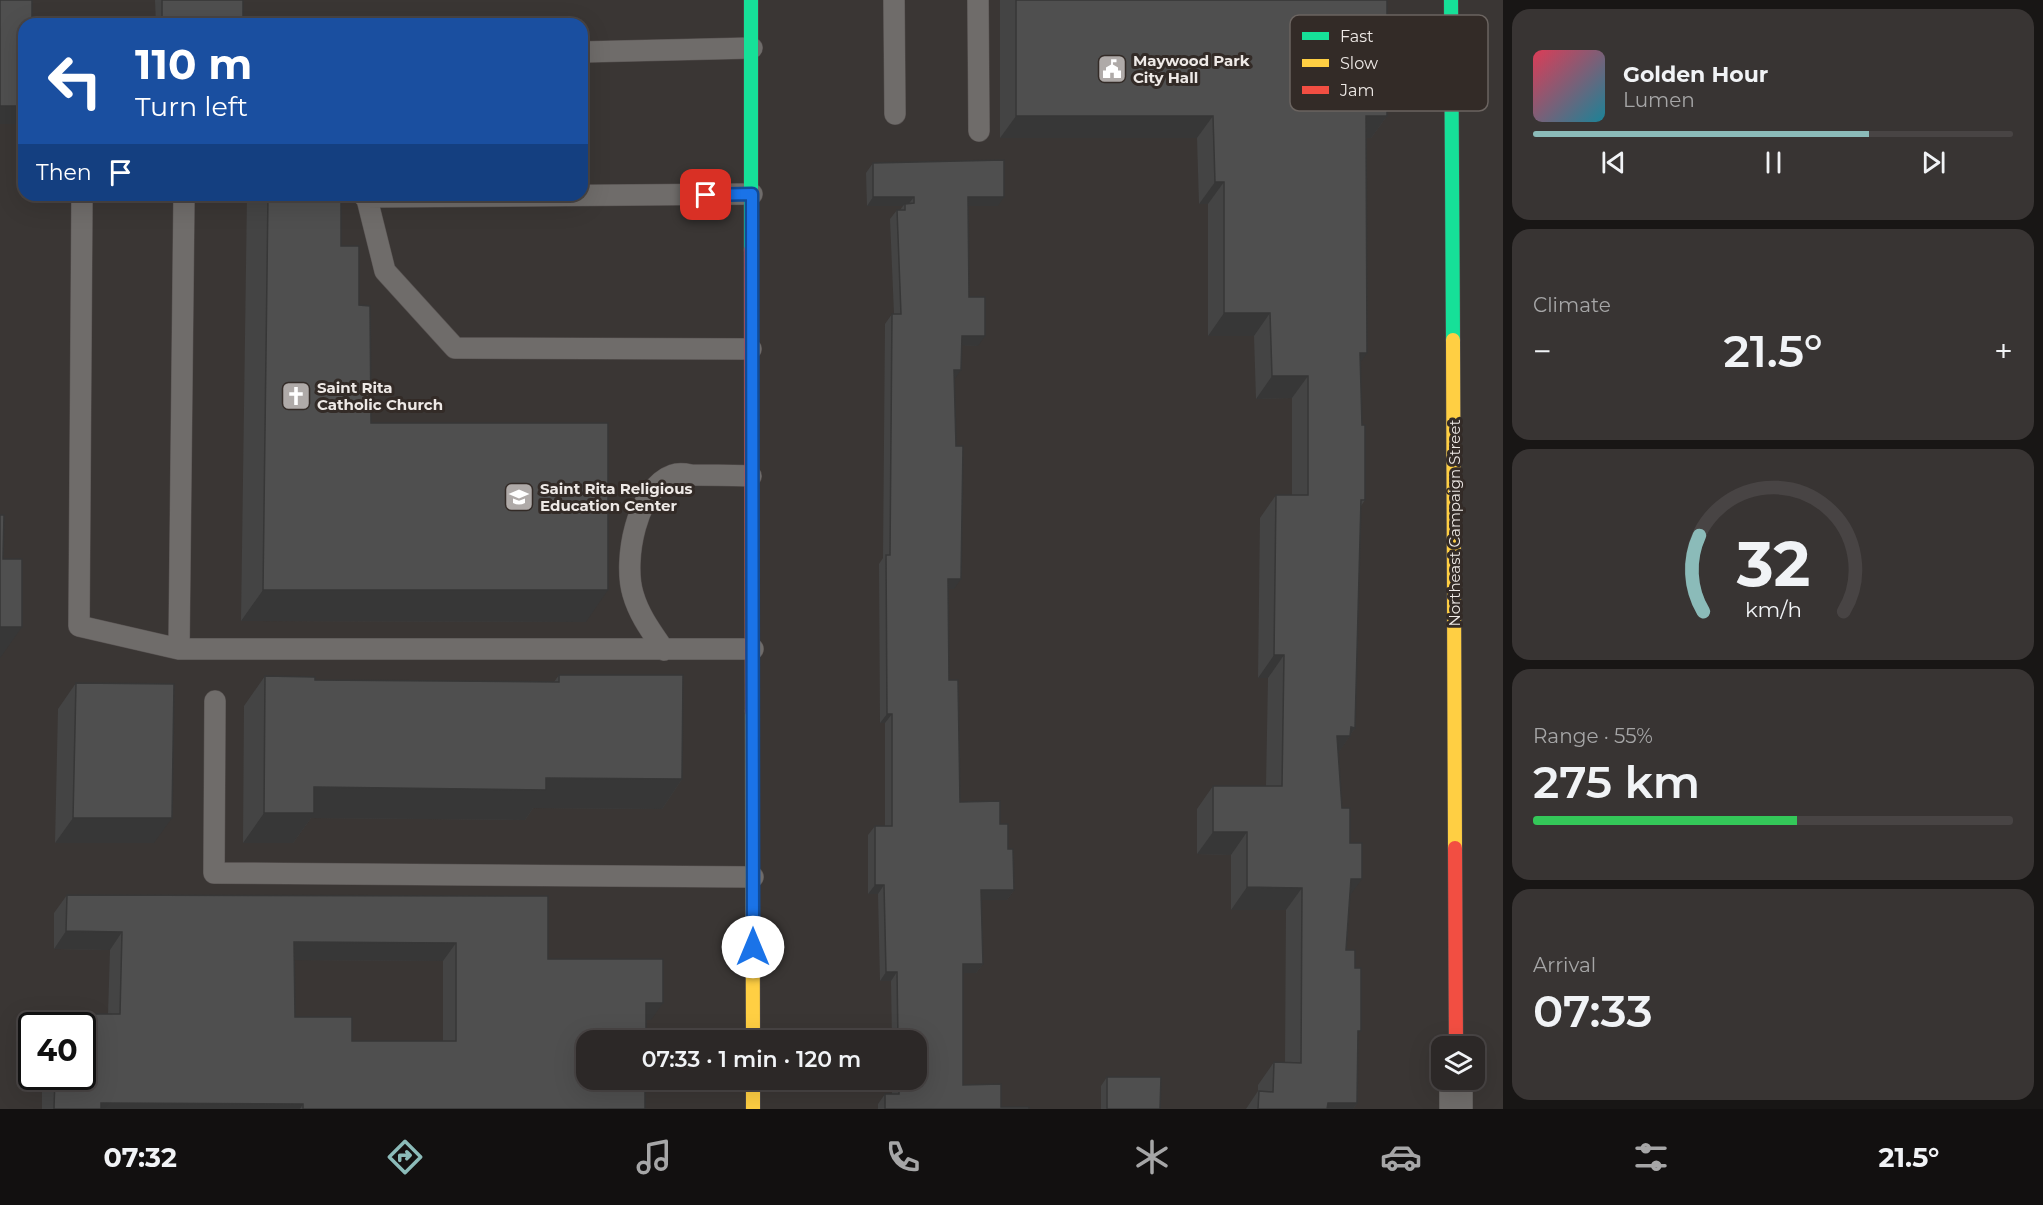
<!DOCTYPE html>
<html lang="en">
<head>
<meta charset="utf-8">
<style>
	:root { --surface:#2c2827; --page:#383433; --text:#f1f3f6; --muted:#a6a6a7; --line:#484444; --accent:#8bbbb9 }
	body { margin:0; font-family:Montserrat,sans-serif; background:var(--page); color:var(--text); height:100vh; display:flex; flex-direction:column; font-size:22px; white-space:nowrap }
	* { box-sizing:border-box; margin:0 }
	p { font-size:20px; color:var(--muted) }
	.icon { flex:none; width:33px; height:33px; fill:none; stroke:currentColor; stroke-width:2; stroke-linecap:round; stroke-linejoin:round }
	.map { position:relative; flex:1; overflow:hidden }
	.panel { display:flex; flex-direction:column; gap:9px; padding:9px; background:#181615; width:540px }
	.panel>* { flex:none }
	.guide { position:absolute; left:18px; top:18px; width:570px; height:183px; border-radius:18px; box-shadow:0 6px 24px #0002,0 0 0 2px var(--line); background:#1a4fa0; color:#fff; overflow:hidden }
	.tools { position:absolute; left:1431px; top:1036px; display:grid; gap:12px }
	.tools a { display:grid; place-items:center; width:54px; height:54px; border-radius:12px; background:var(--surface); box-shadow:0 6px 24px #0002,0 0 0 2px var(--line); font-size:30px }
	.speed { position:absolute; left:18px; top:1012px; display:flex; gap:12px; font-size:30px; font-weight:700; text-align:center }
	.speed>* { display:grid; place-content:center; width:78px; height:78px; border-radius:50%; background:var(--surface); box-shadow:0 6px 24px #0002,0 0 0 2px var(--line); line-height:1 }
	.speed .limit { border:3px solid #111; border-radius:9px; background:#fff; color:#111 }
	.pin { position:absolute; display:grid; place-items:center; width:51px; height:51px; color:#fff; margin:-26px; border-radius:12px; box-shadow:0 3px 9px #0006 }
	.me { position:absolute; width:66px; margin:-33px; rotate:0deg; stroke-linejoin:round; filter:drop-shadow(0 0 4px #0008) }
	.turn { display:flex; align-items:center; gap:21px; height:126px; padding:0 18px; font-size:27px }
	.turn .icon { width:78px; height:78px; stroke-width:2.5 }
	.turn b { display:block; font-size:42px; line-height:51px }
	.then { display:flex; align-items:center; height:57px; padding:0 18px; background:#0003; gap:12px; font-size:22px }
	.big { font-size:45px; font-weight:600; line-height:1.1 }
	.panel .tile { flex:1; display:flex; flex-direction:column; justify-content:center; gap:9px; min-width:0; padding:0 21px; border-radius:18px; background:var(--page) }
	.panel .dial { align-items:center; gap:0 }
	.dial svg { height:156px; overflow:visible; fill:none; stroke:var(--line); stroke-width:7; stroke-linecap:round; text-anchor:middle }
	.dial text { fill:var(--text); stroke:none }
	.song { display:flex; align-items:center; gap:18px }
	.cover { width:72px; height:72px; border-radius:9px; background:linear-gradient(135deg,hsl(350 70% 55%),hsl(190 70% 35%)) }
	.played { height:6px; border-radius:3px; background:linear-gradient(90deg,var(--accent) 70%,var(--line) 70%) }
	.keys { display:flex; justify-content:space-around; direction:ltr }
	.heat { display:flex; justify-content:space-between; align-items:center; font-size:33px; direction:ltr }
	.charge { height:9px; border-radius:4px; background:linear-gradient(90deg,#34c759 55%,var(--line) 0) }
	.trip { position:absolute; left:576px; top:1030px; width:351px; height:60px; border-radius:18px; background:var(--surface); box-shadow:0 6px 24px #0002,0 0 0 2px var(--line); font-weight:600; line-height:60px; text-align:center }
	.dock { display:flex; height:96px; justify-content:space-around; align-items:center; background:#121010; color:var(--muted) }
	.dock .icon { width:42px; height:42px }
	.dock .on { color:var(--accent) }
	.dock b { font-size:27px; color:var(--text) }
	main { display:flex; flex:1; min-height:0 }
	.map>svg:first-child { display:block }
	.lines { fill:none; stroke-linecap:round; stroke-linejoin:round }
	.lane-casing { stroke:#575251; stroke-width:22 }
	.street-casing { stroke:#575251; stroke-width:34 }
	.fast-casing { stroke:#575251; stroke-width:15 }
	.slow-casing { stroke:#575251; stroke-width:15 }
	.jam-casing { stroke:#575251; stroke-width:15 }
	.lane { stroke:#6f6c6a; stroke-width:21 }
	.street { stroke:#6f6c6a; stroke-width:33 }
	.fast { stroke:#16e098; stroke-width:14 }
	.slow { stroke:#ffcf43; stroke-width:14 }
	.jam { stroke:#f24e42; stroke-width:14 }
	.wall { fill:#444; fill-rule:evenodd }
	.shaded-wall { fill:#373737 }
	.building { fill:#4f4f4f; stroke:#373737; stroke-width:1.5; fill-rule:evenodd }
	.route-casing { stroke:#114b97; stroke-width:15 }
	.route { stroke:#1a73e8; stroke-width:10 }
	.labels { text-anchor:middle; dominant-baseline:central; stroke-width:6; stroke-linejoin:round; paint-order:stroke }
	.poi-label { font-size:15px; font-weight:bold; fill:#eee9e6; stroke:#332b27; text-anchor:start }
	.street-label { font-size:15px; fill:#eee9e6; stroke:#332b27 }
	.key { fill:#332b27; stroke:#6b6460; stroke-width:1.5 }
	.key-label { font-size:16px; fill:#eee9e6 }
</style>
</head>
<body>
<main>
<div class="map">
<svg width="1503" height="1109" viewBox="0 0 1503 1109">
	<rect width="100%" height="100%" fill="#3a3634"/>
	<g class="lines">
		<!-- lane casing -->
		<g class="lane-casing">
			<path id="lane" d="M 894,0 L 895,114
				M 978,0 L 979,131
				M 582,52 L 752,48
				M 82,195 L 79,626 L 179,649
				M 184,195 L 179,649 L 753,649
				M 363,195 L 365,197 L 752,194
				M 366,195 L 385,271 L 455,348 L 751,349
				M 664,650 C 651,631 639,615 633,594 C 623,561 636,488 673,475 C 678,473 686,474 691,475 C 711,475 731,475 751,476
				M 215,701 L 214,873 L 753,877"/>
		</g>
		<!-- street casing -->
		<g class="street-casing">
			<path id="street" d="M 1456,1080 L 1456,1109"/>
		</g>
		<!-- fast casing -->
		<g class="fast-casing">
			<path id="fast" d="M 751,0 L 751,250
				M 1451,0 L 1453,340"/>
		</g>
		<!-- slow casing -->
		<g class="slow-casing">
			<path id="slow" d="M 1453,340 L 1455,848
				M 752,711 L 753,1041
				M 753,1080 L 753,1109"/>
		</g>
		<!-- jam casing -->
		<g class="jam-casing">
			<path id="jam" d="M 751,250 L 752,711
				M 1455,848 L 1456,1047"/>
		</g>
		<!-- lane -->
		<use href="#lane" class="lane"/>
		<!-- street -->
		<use href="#street" class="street"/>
		<!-- fast -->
		<use href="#fast" class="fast"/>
		<!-- slow -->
		<use href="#slow" class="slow"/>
		<!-- jam -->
		<use href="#jam" class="jam"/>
	</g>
	<!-- wall -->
	<path class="wall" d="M 155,0 L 243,0 L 243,24 L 156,24 Z
		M 1000,0 L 1387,0 L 1387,116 L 1371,138 L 1366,138 L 1360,363 L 1365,500 L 1361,506 L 1355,728 L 1338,753 L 1342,808 L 1350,896 L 1346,950 L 1355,968 L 1358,1035 L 1357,1103 L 1353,1109 L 1246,1109 L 1258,1091 L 1258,1085 L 1274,1062 L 1285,1063 L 1286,910 L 1231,910 L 1231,855 L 1197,854 L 1197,809 L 1213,786 L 1266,786 L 1268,678 L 1258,678 L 1260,518 L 1276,495 L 1292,495 L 1292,398 L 1256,399 L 1254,336 L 1208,336 L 1208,204 L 1199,204 L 1197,138 L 1000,138 Z
		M 873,163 L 998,206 L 968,206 L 969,297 L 978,346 L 962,345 L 954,380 L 954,589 L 948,589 L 949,680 L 960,802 L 1000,824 L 1008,849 L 1014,890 L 1007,900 L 981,900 L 983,964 L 976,973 L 963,973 L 963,1085 L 1001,1107 L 1029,1109 L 878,1109 L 878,1104 L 885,1094 L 892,1094 L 892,1080 L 916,1080 L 916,1041 L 892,1041 L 891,981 L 880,981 L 878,894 L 868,894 L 868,835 L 875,826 L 885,826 L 885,723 L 880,723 L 879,564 L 883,558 L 885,324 L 892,314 L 894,314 L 890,219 L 897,210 L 900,210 L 903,206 L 867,206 L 866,173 Z
		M 247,195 L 341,195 L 341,246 L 359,305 L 371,423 L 586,622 L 241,621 Z
		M 559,675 L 682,779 L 662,809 L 533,808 L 525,820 L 311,818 L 293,843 L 243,843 L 244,706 L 265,676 L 315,680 L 554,682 Z
		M 76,683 L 154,843 L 55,843 L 58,709 Z
		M 67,895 L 548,896 L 548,959 L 651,1020 L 646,1020 L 645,1109 L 42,1109 L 42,1077 L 82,1077 L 82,1026 L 47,1026 L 55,1014 L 108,1014 L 110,950 L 54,949 L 54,913 ZM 294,960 L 443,961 L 443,1041 L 352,1041 L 295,1017 Z
		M 1107,1077 L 1160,1109 L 1101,1109 L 1101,1086 Z"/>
	<!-- shaded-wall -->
	<path class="shaded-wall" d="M 0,106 L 24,106 L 24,117 L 19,124 L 0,124 Z
		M 1016,116 L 1213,116 L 1197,138 L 1000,138 Z
		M 1366,116 L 1387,116 L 1371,138 L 1350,138 Z
		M 1215,182 L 1224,182 L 1208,204 L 1199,204 Z
		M 873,197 L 914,197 L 907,206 L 905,204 L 903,206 L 867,206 Z
		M 968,197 L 1004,197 L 998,206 L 962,206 Z
		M 1224,313 L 1270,313 L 1254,336 L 1208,336 Z
		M 962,336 L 985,336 L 978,346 L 955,345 Z
		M 1360,353 L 1367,353 L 1351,376 Z
		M 954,370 L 961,370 L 954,380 Z
		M 1272,376 L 1308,376 L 1292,398 L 1256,399 Z
		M 948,579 L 961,579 L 954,589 L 941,589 Z
		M 263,590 L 608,590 L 586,622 L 241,621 Z
		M 0,627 L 22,627 L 0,658 Z
		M 1274,655 L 1284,655 L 1268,678 L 1258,678 Z
		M 887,714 L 892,714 L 885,723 L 880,723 Z
		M 1351,727 L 1355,728 L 1335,758 L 1337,736 Z
		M 546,778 L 682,779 L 662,809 L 533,808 L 525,820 L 311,818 L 293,843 L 243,843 L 264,813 L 314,787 Z
		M 73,818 L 172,818 L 154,843 L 55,843 Z
		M 1213,832 L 1247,832 L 1231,855 L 1197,854 Z
		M 1351,879 L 1362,879 L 1346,901 Z
		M 875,885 L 884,885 L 878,894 L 868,894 Z
		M 1247,887 L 1302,888 L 1286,910 L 1231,910 Z
		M 981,890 L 1014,890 L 1007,900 L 974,900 Z
		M 66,931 L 122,932 L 110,950 L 54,949 Z
		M 294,942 L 456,943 L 443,961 L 282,960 Z
		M 963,964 L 983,964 L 976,973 L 957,973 Z
		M 886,972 L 897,972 L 891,981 L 880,981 Z
		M 646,1003 L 663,1003 L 651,1020 L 634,1020 Z
		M 101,1103 L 303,1104 L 300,1109 L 97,1109 Z
		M 1328,1103 L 1357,1103 L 1353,1109 L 1323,1109 Z"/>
	<!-- building -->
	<path class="building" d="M 0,0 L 32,0 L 32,24 L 24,24 L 24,106 L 0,106 Z
		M 162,0 L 243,0 L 243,24 L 162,24 Z
		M 1016,0 L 1387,0 L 1387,116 L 1366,116 L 1367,353 L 1360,353 L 1362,425 L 1365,425 L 1365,500 L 1361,500 L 1355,728 L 1351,727 L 1350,736 L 1337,736 L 1342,808 L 1350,808 L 1350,843 L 1362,843 L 1362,879 L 1351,879 L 1346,950 L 1355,950 L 1355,968 L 1361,968 L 1361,1031 L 1358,1031 L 1357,1103 L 1328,1103 L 1327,1109 L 1258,1109 L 1259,1091 L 1273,1092 L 1274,1062 L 1301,1063 L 1302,888 L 1247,887 L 1247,832 L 1213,832 L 1213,786 L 1282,786 L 1284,655 L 1274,655 L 1276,495 L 1308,495 L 1308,376 L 1272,376 L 1270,313 L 1224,313 L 1224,182 L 1215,182 L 1213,116 L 1016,116 Z
		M 1004,160 L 1004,197 L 968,197 L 969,297 L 985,297 L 985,336 L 962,336 L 961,370 L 954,370 L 956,446 L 963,446 L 961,579 L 948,579 L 949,680 L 958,680 L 960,802 L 1000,801 L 1000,824 L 1008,824 L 1008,849 L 1013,849 L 1014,890 L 981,890 L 983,964 L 963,964 L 963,1085 L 1001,1084 L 1001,1107 L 1029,1107 L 1029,1109 L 885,1109 L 885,1094 L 899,1094 L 899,1080 L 916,1080 L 916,1041 L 898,1041 L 897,972 L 886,972 L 884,885 L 875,885 L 875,826 L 892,826 L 892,714 L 887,714 L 886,555 L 890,555 L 892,314 L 901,314 L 897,210 L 905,210 L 905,204 L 914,203 L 914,197 L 873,197 L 873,163 Z
		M 268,195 L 341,195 L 341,246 L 359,246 L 359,305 L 370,306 L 371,423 L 608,423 L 608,590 L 263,590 Z
		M 0,515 L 4,515 L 3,559 L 22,559 L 22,627 L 0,627 Z
		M 559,675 L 683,675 L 682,779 L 546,778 L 546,790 L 314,787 L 314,813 L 264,813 L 265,676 L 315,677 L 315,680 L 559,682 Z
		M 76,683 L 174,684 L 172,818 L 73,818 Z
		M 67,895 L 548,896 L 548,959 L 663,959 L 663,1003 L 646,1003 L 646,1041 L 586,1041 L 586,1080 L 645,1080 L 645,1109 L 303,1109 L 303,1104 L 101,1103 L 101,1109 L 54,1109 L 55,1077 L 82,1077 L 82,1026 L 55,1026 L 55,1014 L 120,1014 L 122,932 L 66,931 ZM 294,942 L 456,943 L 456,1041 L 352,1041 L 352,1017 L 295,1017 Z
		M 1107,1077 L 1161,1077 L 1160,1109 L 1107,1109 Z"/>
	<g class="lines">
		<!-- route casing -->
		<g class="route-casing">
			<path id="route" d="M 706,195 L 752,194 L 753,947"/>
		</g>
		<!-- route -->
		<use href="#route" class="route"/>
	</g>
	<!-- icons -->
	<defs>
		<g id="civic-square" transform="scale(1.5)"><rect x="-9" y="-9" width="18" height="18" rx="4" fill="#afaaa8" stroke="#332b27"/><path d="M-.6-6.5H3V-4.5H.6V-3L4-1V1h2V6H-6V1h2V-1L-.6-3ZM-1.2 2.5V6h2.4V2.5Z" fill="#fff"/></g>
		<g id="church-square" transform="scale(1.5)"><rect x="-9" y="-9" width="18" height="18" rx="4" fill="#afaaa8" stroke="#332b27"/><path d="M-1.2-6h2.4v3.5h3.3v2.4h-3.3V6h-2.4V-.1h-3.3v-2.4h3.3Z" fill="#fff"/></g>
		<g id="school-square" transform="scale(1.5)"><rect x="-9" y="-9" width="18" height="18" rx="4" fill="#afaaa8" stroke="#332b27"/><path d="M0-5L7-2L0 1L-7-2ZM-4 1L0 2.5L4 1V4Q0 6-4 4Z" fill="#fff"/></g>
	</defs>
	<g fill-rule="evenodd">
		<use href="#civic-square" x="1112" y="69"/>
		<use href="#church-square" x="296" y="396"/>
		<use href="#school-square" x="519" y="497"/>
	</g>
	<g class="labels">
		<!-- poi labels -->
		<g class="poi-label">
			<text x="1133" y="60">Maywood Park<tspan x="1133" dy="17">City Hall</tspan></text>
			<text x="317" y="387">Saint Rita<tspan x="317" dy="17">Catholic Church</tspan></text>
			<text x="540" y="488">Saint Rita Religious<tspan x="540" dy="17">Education Center</tspan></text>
		</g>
		<!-- street labels -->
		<g class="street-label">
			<text transform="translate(1454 523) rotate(-90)">Northeast Campaign Street</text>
		</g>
	</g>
	<!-- legend -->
	<rect x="1290" y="15" width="198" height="96" rx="9" class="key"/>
	<rect x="1302" y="32" width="27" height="8" fill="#16e098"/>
	<rect x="1302" y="59" width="27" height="8" fill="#ffcf43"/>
	<rect x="1302" y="86" width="27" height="8" fill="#f24e42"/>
	<g class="key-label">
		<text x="1340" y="42">Fast</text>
		<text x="1340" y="69">Slow</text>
		<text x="1340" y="96">Jam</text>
	</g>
</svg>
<div class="tools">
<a><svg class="icon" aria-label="layers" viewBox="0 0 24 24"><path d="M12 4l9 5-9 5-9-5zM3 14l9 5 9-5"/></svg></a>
</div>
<div class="speed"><div class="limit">40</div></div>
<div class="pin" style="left:706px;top:195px;background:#d93025"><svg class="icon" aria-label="arrive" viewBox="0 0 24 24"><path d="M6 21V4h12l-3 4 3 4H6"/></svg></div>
<svg class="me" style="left:753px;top:947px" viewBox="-20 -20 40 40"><circle r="19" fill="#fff"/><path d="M0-13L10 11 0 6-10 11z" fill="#1a73e8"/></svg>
<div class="trip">07:33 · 1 min · 120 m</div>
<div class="guide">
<div class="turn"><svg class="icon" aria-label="left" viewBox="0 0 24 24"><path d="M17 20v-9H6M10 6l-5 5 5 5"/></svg><div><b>110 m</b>Turn left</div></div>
<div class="then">Then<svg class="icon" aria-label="arrive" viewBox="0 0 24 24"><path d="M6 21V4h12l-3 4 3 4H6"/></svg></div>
</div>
</div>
<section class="panel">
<div class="tile">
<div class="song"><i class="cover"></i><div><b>Golden Hour</b><p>Lumen</p></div></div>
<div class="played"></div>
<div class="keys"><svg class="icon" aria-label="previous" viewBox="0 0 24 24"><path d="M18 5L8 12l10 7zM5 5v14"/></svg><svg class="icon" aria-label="pause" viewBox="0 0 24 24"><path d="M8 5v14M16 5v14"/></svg><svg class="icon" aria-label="next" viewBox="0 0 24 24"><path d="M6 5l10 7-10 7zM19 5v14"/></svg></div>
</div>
<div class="tile"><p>Climate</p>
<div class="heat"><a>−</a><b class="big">21.5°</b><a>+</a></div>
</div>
<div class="tile dial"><svg viewBox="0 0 100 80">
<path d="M14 69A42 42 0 1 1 86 69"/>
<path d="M14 69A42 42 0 0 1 12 30" stroke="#8bbbb9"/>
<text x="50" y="56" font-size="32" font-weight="700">32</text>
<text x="50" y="72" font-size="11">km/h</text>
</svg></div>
<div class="tile"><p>Range · 55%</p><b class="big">275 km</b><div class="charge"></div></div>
<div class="tile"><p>Arrival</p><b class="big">07:33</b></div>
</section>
</main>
<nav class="dock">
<b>07:32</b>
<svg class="icon on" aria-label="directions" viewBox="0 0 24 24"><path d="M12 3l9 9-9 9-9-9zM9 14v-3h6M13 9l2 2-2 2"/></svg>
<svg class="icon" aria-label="music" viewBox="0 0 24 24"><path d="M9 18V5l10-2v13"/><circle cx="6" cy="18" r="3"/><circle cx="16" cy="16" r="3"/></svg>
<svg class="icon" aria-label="phone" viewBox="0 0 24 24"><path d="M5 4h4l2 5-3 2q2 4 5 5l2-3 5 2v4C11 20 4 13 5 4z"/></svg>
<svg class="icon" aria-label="climate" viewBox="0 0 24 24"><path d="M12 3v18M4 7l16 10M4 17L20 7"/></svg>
<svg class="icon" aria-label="car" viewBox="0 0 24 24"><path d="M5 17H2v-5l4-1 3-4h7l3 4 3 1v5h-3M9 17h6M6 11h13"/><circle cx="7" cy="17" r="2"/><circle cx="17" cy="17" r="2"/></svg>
<svg class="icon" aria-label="filters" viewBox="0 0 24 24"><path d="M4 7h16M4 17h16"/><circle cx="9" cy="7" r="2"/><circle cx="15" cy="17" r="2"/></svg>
<b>21.5°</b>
</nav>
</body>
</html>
